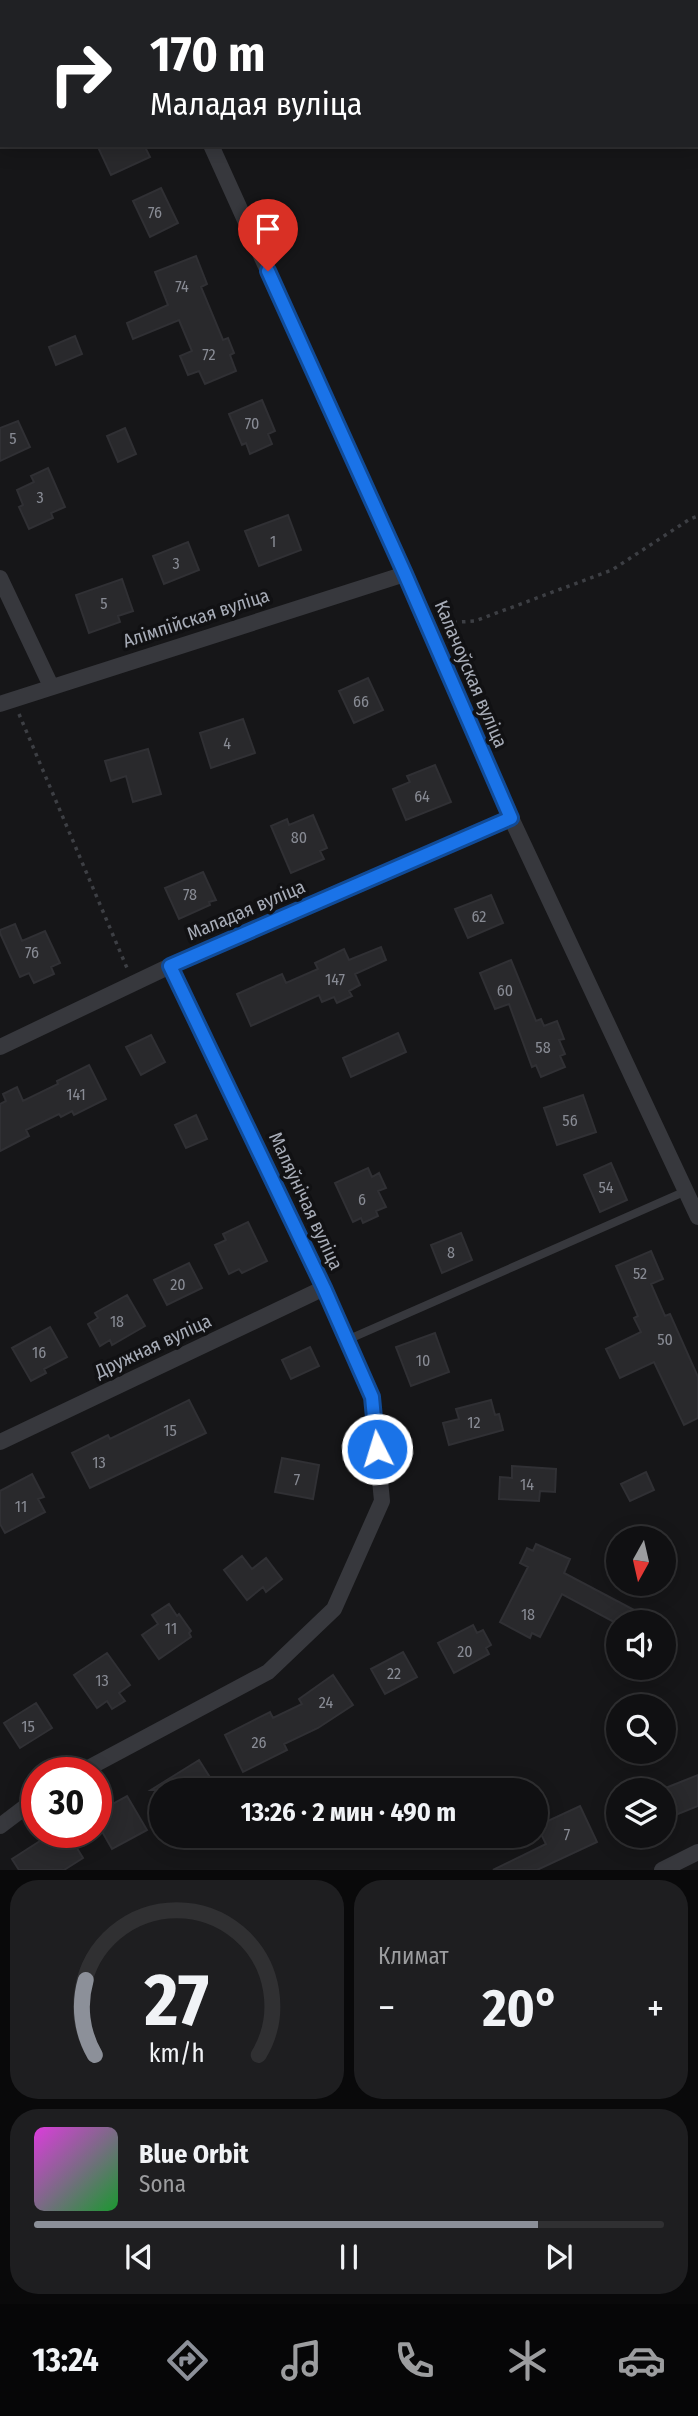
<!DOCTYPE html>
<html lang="ru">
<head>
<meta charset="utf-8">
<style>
	:root { --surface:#101012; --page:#1e1e20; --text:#f1f3f6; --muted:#9c9d9f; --line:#303032; --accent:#8c9099 }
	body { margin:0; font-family:"Fira Sans Condensed",sans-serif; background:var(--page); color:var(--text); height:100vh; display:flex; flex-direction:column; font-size:26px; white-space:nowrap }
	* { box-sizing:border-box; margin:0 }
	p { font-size:23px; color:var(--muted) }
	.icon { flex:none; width:38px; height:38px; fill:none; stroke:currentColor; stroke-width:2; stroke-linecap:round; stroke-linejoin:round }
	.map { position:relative; height:1870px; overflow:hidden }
	.drawer { display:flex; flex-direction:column; gap:10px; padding:10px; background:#09090a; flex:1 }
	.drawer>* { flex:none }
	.guide { position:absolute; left:0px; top:0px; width:698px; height:147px; box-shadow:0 4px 18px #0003,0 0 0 2px var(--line); background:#202124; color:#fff; overflow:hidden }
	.needle { width:46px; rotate:188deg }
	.controls { position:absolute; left:606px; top:1526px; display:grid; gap:14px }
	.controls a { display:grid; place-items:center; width:70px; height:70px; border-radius:50%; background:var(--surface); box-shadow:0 4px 18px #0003,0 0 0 2px var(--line); font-size:35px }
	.speed { position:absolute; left:21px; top:1757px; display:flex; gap:14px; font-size:35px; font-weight:700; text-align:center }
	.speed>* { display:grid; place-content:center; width:91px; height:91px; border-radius:50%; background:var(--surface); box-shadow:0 4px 18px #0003,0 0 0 2px var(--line); line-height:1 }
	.speed .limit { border:10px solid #d22; background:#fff; color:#111 }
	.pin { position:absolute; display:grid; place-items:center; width:60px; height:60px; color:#fff; margin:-72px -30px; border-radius:50% 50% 50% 0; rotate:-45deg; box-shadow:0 0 7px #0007 }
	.pin .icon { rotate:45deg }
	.me { position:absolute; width:77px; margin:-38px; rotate:355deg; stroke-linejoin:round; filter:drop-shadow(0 0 5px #0008) }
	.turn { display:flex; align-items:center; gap:24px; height:147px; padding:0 35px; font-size:32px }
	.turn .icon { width:91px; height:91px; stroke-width:2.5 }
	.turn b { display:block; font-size:49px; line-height:60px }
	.big { font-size:52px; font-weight:700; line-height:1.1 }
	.drawer .card { flex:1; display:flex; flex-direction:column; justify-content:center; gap:10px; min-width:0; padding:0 24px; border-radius:28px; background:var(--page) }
	.drawer .dial { align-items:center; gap:0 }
	.dial svg { height:182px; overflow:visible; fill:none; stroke:var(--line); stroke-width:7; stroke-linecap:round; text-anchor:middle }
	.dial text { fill:var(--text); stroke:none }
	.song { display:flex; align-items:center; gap:21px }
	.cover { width:84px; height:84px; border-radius:10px; background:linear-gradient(135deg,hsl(300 70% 55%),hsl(130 70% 35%)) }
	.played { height:7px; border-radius:4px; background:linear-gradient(90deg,var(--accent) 80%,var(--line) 80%) }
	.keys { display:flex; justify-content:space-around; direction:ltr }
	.heat { display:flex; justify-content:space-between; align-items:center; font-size:38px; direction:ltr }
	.drawer .tiles { flex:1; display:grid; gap:10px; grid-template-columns:1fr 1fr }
	.card:last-child { grid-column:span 2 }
	.trip { position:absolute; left:149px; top:1778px; width:399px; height:70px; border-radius:35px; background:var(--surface); box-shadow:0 4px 18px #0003,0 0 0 2px var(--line); font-weight:700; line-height:70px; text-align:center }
	.menu { display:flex; height:112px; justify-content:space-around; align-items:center; background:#060607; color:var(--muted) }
	.menu .icon { width:49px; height:49px }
	.menu .selected { color:var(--accent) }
	.menu b { font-size:32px; color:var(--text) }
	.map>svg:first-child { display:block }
	.green { fill:#1c231d }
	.building { fill:#29292c; stroke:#303034; stroke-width:2 }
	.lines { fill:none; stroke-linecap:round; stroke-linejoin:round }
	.path { stroke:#3d3f44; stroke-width:3.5; stroke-dasharray:3.5 5; stroke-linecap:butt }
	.lane { stroke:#37383d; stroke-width:8 }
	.street { stroke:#37383d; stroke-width:16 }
	.route-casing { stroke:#114b97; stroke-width:18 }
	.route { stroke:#1a73e8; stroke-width:12 }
	.labels { text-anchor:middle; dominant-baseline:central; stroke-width:7; stroke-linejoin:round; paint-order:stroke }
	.number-label { font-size:16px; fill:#888b94 }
	.street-label { font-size:19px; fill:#a8adb8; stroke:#111113 }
</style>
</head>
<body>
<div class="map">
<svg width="698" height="1870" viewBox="0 0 698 1870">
	<rect width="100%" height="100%" fill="#161618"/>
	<!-- green -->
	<path class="green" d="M 607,0 L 698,0 L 698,98 L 696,2 L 606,2 Z"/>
	<!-- building -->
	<path class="building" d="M 97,145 L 144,145 L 150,157 L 111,175 Z
		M 161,188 L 178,223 L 150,237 L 133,201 Z
		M 196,256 L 207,284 L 201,287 L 223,340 L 228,338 L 234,353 L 230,355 L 236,371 L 205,384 L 199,371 L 188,375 L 180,356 L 192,351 L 179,320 L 133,339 L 127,323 L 168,305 L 155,272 Z
		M 75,336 L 82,354 L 56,365 L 49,347 Z
		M 262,400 L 275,431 L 268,434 L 272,444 L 250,454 L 246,443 L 242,445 L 229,414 Z
		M 18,421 L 30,447 L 0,461 L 0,428 Z
		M 125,428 L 136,454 L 118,462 L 107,436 Z
		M 48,468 L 65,507 L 51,513 L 53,518 L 29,529 L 19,507 L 23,505 L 17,490 L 34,482 L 31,476 Z
		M 288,515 L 301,550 L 259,566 L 245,531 Z
		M 188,542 L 199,570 L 164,584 L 153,556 Z
		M 122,579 L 133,611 L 118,616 L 120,622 L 89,633 L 76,595 Z
		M 368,678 L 383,710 L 354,723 L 339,691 Z
		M 243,719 L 255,753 L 211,768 L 200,733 Z
		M 148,749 L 161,794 L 133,802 L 126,776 L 111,781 L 105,761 Z
		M 435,765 L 451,802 L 406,820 L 393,789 L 410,782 L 407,776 Z
		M 313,815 L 327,848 L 320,851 L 324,859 L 291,873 L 271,826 L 287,819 L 289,825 Z
		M 203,872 L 216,900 L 209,902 L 210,905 L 179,919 L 165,888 Z
		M 491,895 L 503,923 L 468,938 L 455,909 Z
		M 15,924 L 22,941 L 45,931 L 60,963 L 51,967 L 54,974 L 34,983 L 29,973 L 20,977 L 0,933 L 0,930 Z
		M 381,947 L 386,960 L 355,974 L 360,985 L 349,991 L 352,996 L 337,1003 L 334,997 L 322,1002 L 319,995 L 251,1026 L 237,994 L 282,974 L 286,983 L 318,969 L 315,963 L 344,949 L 349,960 Z
		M 511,960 L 536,1021 L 541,1019 L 544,1026 L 557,1021 L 564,1039 L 559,1040 L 565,1054 L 560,1056 L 565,1067 L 541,1077 L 536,1065 L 532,1067 L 509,1004 L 495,1009 L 480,973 Z
		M 398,1033 L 406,1052 L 351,1077 L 343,1058 Z
		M 151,1035 L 165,1062 L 141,1075 L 126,1047 Z
		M 89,1065 L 106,1099 L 74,1115 L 72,1111 L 61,1117 L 59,1114 L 26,1130 L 29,1136 L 0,1151 L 0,1104 L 6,1101 L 3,1094 L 17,1087 L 23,1101 L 58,1084 L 57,1081 Z
		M 583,1095 L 596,1132 L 557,1145 L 544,1108 Z
		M 196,1115 L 207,1139 L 186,1148 L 175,1125 Z
		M 611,1163 L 627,1200 L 600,1212 L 584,1175 Z
		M 368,1168 L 372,1177 L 379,1173 L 386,1188 L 378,1191 L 386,1207 L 376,1211 L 378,1216 L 363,1223 L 361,1218 L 353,1222 L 335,1183 Z
		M 248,1222 L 267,1261 L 242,1273 L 239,1269 L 229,1274 L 215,1245 L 226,1240 L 223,1234 Z
		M 461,1233 L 472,1260 L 442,1273 L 431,1245 Z
		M 651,1251 L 663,1279 L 651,1284 L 665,1316 L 670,1314 L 698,1377 L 698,1418 L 684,1425 L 654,1362 L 620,1378 L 606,1349 L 641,1332 L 634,1318 L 638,1316 L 616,1266 Z
		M 189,1263 L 202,1288 L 167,1305 L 154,1280 Z
		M 127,1295 L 145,1326 L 112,1345 L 110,1340 L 100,1346 L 88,1324 L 98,1318 L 95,1313 Z
		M 50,1327 L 67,1357 L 44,1369 L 46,1373 L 31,1381 L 12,1348 Z
		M 435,1333 L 449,1372 L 411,1386 L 396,1347 Z
		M 310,1347 L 319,1366 L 291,1379 L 282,1360 Z
		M 189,1400 L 206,1433 L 90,1488 L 72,1453 L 108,1435 L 110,1439 Z
		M 491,1400 L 495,1415 L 499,1414 L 503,1430 L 449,1445 L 443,1423 L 459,1419 L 456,1409 Z
		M 282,1458 L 319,1465 L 313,1499 L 275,1492 Z
		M 512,1466 L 556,1469 L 555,1492 L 540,1491 L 539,1501 L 499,1499 L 500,1477 L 512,1478 Z
		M 646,1472 L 654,1490 L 630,1501 L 621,1484 Z
		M 32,1474 L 44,1497 L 38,1499 L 45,1512 L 5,1533 L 0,1524 L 0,1491 Z
		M 536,1544 L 570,1559 L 564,1573 L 636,1611 L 630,1622 L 614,1622 L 562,1594 L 540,1637 L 532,1633 L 530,1638 L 500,1622 L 528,1567 L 520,1563 L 527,1548 L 533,1551 Z
		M 242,1556 L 252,1569 L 266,1558 L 282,1579 L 266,1592 L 263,1587 L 247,1600 L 224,1570 Z
		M 169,1604 L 177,1616 L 179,1614 L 191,1631 L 189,1633 L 191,1637 L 159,1659 L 142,1635 L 158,1624 L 152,1615 Z
		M 473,1625 L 477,1633 L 483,1630 L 491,1645 L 486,1648 L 489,1654 L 454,1673 L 438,1643 Z
		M 403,1652 L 417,1677 L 385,1694 L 371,1669 Z
		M 107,1653 L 130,1685 L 119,1693 L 125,1701 L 112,1709 L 107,1701 L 97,1708 L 74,1675 Z
		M 333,1675 L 353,1705 L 318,1728 L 284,1744 L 287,1750 L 243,1772 L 225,1735 L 270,1712 L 273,1718 L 302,1704 L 299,1699 Z
		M 36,1703 L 52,1728 L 20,1748 L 4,1723 Z
		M 199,1760 L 218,1790 L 151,1790 Z
		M 698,1775 L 698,1806 L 663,1820 L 663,1789 Z
		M 127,1796 L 147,1830 L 112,1849 L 96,1821 L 96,1813 Z
		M 580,1806 L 597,1842 L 537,1870 L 493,1870 L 546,1844 L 537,1826 Z
		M 54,1832 L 67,1832 L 83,1858 L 64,1870 L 19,1870 L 12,1859 Z"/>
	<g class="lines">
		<!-- path -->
		<path class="path" d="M 445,623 L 475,621 L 612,570 L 690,519 L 698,516
			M 19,714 L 127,968"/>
		<!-- lane -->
		<path class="lane" d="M 347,1340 L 686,1191"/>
		<!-- street -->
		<path class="street" d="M 145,0 L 146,2
			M 211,145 L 405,574 L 511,818 L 698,1217
			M 0,578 L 51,686
			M 0,704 L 405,574
			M 0,1047 L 170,966 L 511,818
			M 0,1442 L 324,1288
			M 79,1773 L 268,1672 L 334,1609 L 382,1501 L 372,1397 L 324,1288 L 170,966
			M 0,1826 L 37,1798
			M 662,1870 L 698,1852"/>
	</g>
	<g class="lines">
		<!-- route casing -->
		<g class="route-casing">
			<path id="route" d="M 268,271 L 405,574 L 511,818 L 170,966 L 324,1288 L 372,1397 L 377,1449"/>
		</g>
		<!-- route -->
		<use href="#route" class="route"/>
	</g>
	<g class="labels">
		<!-- number labels -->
		<g class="number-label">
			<text x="155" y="212">76</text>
			<text x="182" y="286">74</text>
			<text x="209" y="354">72</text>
			<text x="252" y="423">70</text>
			<text x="13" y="438">5</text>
			<text x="40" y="497">3</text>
			<text x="273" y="541">1</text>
			<text x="176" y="563">3</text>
			<text x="104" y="603">5</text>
			<text x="361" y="701">66</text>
			<text x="227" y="743">4</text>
			<text x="422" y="796">64</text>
			<text x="299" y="837">80</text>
			<text x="190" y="894">78</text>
			<text x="479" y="916">62</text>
			<text x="32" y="952">76</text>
			<text x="335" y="979">147</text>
			<text x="505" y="990">60</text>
			<text x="543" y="1047">58</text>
			<text x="76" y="1094">141</text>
			<text x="570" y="1120">56</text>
			<text x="606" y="1187">54</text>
			<text x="362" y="1199">6</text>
			<text x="451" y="1252">8</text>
			<text x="640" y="1273">52</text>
			<text x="178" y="1284">20</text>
			<text x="117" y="1321">18</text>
			<text x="665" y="1339">50</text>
			<text x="39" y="1352">16</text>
			<text x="423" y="1360">10</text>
			<text x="474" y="1422">12</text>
			<text x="170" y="1430">15</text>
			<text x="99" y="1462">13</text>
			<text x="297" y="1479">7</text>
			<text x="527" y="1484">14</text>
			<text x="21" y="1506">11</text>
			<text x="528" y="1614">18</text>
			<text x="171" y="1628">11</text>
			<text x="465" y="1651">20</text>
			<text x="394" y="1673">22</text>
			<text x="102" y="1680">13</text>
			<text x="326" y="1702">24</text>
			<text x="28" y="1726">15</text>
			<text x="259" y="1742">26</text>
			<text x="567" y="1834">7</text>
		</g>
		<!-- street labels -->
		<g class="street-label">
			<text transform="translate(196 618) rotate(-18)">Алімпійская вуліца</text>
			<text transform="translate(471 674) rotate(67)">Калачоўская вуліца</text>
			<text transform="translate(246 910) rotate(-23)">Маладая вуліца</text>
			<text transform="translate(306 1201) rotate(65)">Маляўнічая вуліца</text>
			<text transform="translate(153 1346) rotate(-25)">Дружная вуліца</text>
		</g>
	</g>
</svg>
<div class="controls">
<a><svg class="needle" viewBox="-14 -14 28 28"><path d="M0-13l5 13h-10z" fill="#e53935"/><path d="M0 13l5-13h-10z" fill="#9c9d9f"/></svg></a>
<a><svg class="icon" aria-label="sound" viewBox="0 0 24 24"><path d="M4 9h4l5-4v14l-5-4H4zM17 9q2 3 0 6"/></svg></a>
<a><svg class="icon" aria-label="search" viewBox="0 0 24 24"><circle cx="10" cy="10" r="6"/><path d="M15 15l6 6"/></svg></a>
<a><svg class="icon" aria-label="layers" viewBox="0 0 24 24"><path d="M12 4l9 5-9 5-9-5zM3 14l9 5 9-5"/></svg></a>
</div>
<div class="speed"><div class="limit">30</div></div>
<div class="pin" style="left:268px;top:271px;background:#d93025"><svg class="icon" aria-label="arrive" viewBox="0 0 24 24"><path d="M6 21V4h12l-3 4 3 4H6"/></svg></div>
<svg class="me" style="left:377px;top:1449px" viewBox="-20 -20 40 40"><circle r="17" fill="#1a73e8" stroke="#fff" stroke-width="3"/><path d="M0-11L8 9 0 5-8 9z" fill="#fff"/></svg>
<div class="trip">13:26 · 2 мин · 490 m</div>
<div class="guide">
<div class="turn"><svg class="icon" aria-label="right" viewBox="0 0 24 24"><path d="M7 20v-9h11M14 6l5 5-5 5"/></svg><div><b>170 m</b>Маладая вуліца</div></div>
</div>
</div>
<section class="drawer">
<div class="tiles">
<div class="card dial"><svg viewBox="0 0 100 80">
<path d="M14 69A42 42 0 1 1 86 69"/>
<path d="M14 69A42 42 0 0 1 10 36" stroke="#8c9099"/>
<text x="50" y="56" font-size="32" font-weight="700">27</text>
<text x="50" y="72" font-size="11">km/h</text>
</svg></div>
<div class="card"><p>Климат</p>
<div class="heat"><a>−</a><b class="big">20°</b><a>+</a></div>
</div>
<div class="card">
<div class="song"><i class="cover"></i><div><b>Blue Orbit</b><p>Sona</p></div></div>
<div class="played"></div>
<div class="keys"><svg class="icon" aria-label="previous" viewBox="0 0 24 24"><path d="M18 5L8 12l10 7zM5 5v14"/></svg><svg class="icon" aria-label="pause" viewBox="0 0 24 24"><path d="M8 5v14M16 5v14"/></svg><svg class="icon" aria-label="next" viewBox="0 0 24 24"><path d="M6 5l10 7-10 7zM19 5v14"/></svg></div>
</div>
</div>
</section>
<nav class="menu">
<b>13:24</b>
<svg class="icon selected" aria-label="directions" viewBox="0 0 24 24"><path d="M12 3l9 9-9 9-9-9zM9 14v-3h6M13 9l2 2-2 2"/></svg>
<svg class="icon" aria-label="music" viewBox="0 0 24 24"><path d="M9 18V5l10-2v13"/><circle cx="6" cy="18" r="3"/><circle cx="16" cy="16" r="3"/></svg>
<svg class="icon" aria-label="phone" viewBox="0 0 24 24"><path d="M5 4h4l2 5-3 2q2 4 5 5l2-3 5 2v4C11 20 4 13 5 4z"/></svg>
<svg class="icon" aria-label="climate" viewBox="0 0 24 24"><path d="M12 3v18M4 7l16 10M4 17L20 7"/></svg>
<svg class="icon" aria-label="car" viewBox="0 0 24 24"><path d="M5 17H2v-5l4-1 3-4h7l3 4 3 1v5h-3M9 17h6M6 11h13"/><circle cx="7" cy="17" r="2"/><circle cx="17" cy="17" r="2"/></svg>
</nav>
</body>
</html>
